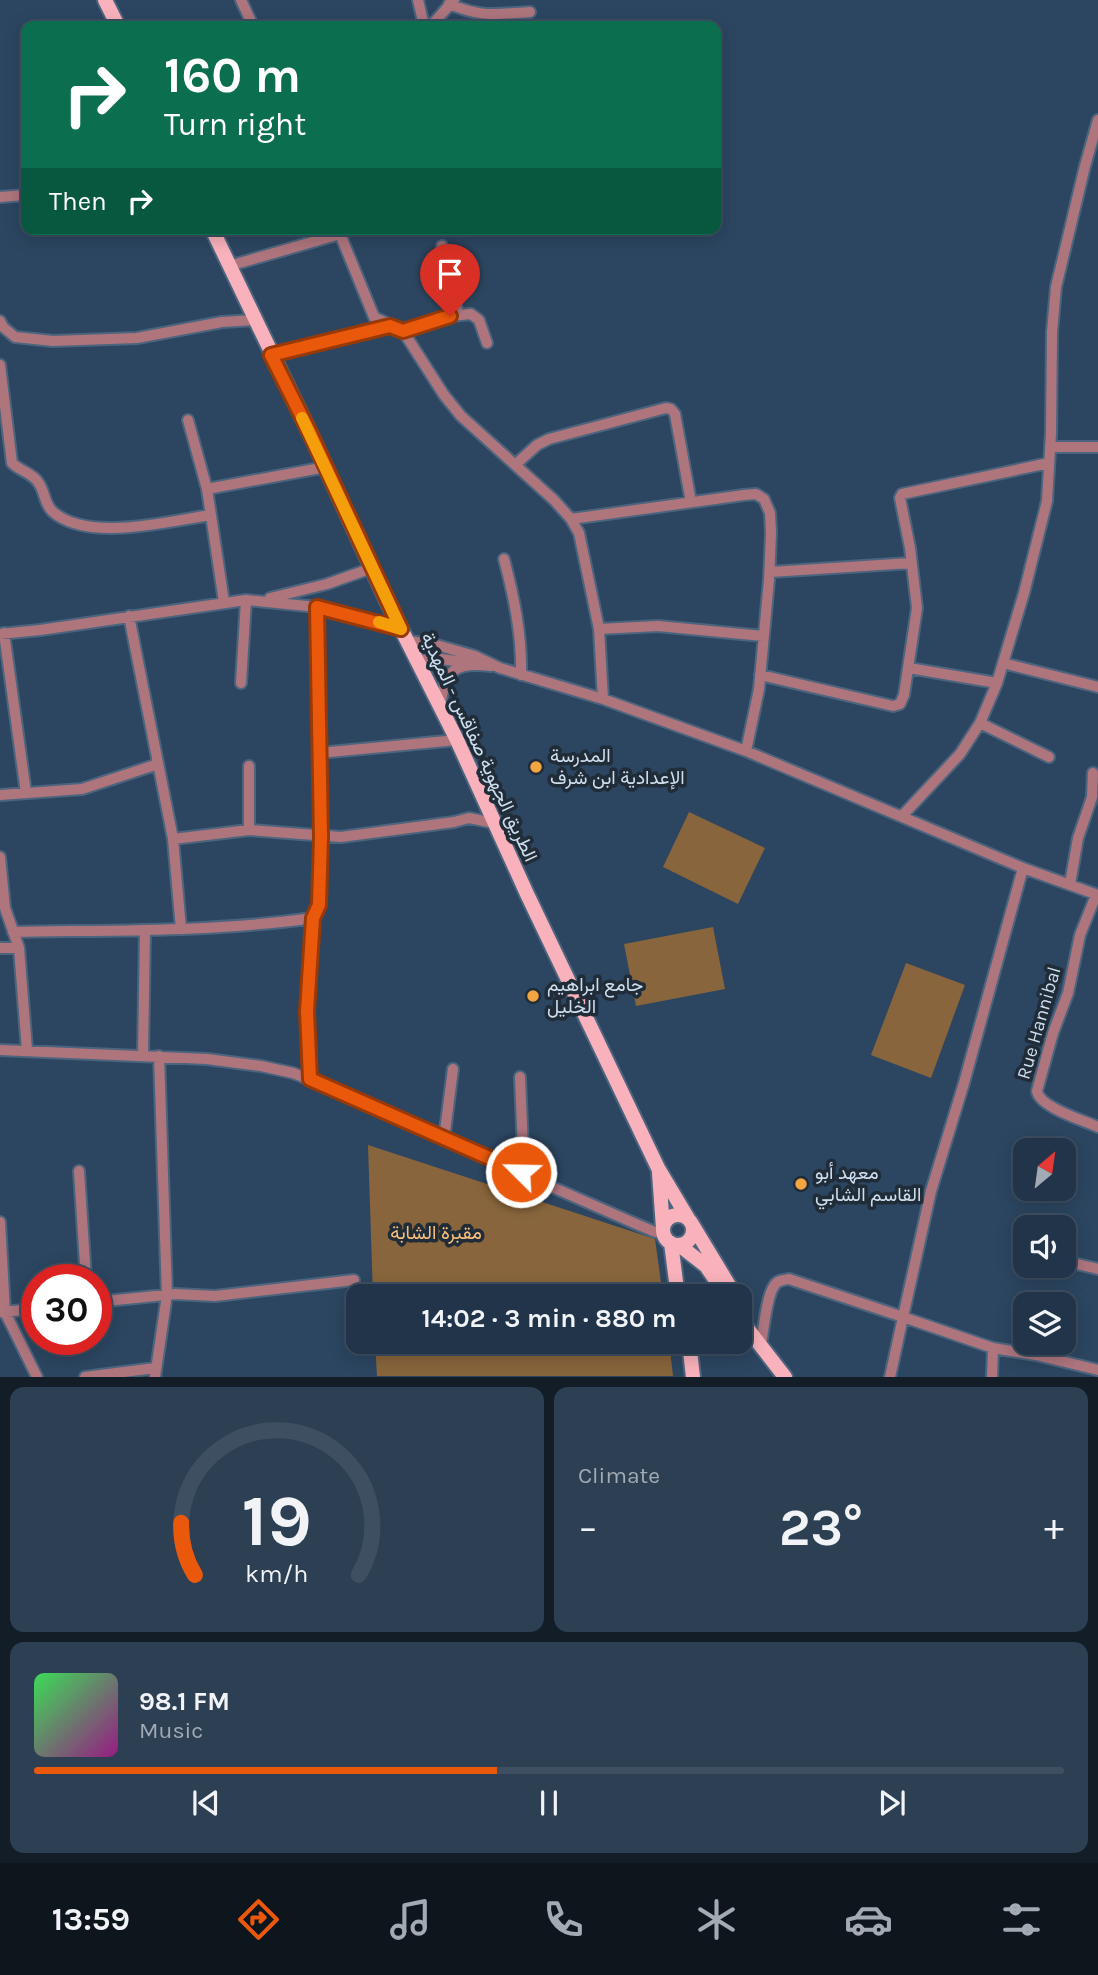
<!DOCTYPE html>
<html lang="en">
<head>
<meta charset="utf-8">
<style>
	:root { --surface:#213449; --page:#2d3f53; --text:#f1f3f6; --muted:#a2aab4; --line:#3e4f61; --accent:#ea580c }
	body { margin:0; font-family:Karla,Vazirmatn,sans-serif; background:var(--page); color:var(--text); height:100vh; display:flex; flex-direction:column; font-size:26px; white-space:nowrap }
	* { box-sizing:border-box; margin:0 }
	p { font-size:23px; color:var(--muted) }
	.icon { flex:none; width:38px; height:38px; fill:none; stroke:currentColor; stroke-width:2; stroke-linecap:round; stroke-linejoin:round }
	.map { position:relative; height:1377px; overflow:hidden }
	.drawer { display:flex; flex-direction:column; gap:10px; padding:10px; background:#121d28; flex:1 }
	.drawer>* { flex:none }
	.hud { position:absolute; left:21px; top:21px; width:700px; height:214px; border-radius:14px; box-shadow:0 4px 18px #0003,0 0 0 2px var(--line); background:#0b6e4f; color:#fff; overflow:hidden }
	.needle { width:46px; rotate:29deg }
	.fabs { position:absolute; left:1013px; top:1138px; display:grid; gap:14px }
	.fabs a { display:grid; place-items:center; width:63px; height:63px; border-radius:14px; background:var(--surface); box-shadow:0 4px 18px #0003,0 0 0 2px var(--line); font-size:35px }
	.speed { position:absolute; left:21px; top:1264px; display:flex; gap:14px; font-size:35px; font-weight:700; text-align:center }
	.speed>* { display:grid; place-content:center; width:91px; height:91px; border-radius:50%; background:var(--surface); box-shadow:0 4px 18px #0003,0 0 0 2px var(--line); line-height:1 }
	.speed .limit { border:10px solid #d22; background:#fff; color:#111 }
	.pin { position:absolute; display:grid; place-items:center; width:60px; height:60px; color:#fff; margin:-72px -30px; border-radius:50% 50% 50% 0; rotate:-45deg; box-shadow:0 0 7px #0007 }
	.pin .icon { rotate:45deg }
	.me { position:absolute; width:77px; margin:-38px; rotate:293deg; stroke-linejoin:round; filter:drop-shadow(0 0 5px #0008) }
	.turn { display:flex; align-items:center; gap:24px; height:147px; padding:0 28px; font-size:32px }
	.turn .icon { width:91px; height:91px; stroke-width:2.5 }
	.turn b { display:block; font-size:49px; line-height:60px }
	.then { display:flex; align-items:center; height:66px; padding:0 28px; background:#0003; gap:14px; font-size:26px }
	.big { font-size:52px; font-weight:700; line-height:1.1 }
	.drawer .card { flex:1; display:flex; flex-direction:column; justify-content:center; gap:10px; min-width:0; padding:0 24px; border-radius:14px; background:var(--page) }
	.drawer .dial { align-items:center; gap:0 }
	.dial svg { height:182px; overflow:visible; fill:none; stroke:var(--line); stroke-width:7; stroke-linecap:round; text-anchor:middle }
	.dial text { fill:var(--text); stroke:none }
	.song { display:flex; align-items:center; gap:21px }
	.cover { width:84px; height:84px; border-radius:10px; background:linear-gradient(135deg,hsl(130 70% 55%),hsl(310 70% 35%)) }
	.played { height:7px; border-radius:4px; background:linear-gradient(90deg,var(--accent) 45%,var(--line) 45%) }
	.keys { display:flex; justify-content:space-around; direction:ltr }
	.heat { display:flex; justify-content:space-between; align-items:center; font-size:38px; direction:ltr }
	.drawer .tiles { flex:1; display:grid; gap:10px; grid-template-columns:1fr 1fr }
	.card:last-child { grid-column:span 2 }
	.trip { position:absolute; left:346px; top:1284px; width:406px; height:70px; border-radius:14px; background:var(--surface); box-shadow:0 4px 18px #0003,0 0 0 2px var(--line); font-weight:700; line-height:70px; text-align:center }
	.tabs { display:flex; height:112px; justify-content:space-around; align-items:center; background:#0d151d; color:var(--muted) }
	.tabs .icon { width:49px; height:49px }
	.tabs .selected { color:var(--accent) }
	.tabs b { font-size:32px; color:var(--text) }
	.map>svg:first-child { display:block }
	.green { fill:#88653c }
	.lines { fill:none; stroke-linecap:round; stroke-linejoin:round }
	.minor-casing { stroke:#4c647d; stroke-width:14 }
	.major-casing { stroke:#4c647d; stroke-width:18 }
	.minor { stroke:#ae757d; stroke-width:10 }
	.major { stroke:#f9b2bc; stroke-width:14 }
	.route-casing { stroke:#983908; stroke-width:18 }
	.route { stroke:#ea580c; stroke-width:12 }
	.slow { stroke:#f59e0b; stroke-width:12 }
	.poi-dot { fill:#f2a541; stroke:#202c38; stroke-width:2.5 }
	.labels { text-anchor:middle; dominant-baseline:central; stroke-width:7; stroke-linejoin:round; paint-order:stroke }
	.street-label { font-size:19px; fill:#ceddee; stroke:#202c38 }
	.poi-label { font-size:19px; fill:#ceddee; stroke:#202c38; text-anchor:start }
	.park-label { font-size:19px; fill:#f7be7c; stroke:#202c38 }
</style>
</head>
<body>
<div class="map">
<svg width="1098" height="1377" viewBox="0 0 1098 1377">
	<rect width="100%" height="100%" fill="#2c4661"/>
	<!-- green -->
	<path class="green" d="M 689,812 L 765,848 L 738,904 L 663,867 Z
		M 713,927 L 725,989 L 636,1006 L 624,944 Z
		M 906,963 L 965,985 L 931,1078 L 871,1055 Z
		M 368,1145 L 655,1239 L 663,1297 L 373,1297 Z
		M 375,1342 L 669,1342 L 673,1376 L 377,1376 Z"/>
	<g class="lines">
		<!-- minor casing -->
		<g class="minor-casing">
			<path id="minor" d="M 241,0 L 253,26
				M 418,0 L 424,26
				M 449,4 C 483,18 495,14 530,12
				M 431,26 L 454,0
				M 0,197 L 26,195
				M 338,229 L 374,317 L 403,331 L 444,395 L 461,416 L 554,500 L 571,519 L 579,533 L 599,629 L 603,699
				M 442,246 L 458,314
				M 229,266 L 340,234
				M 0,321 L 3,327 L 15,337 L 53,341 L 137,338 L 222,322 L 255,320
				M 403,331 L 450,316 L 471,314 L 479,320 L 487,343
				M 271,355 L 389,326
				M 0,365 L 12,463 C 20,471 32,473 38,482 C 45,491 44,503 52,511 C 87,543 168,521 211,515
				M 188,420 L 207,489 L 224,602
				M 1050,447 L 1098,447
				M 515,465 L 537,445 L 549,439 L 666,408 L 671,409 L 675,414 L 691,502
				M 207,489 L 326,467
				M 571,519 L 744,495 L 756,494 L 764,499 L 770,513 L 771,533 L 769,580 L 759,689 L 746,751
				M 504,559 C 514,597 522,635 521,675
				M 770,572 L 911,563
				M 270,598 L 327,584 L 372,568
				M 129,616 L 173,839 L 181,929
				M 599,629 L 658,626 L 763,636
				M 4,633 L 26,793
				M 0,634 L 40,630 L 246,600 L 317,607 L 401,629
				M 408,641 L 433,644 L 475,656 L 500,668 L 603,699 L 746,751 L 1023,868 L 1098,895
				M 418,661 L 434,658 L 470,663
				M 1003,663 L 1098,687
				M 909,668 L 997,683
				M 760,675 L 893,706 L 900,704 L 904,695 L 917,608 L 910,548 L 900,498 L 902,494 L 1049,463
				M 241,683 L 246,600
				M 440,705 C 446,671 453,661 491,666
				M 980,723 L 1049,757
				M 319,753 L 457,740
				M 0,795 L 82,789 L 158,764
				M 902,816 L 960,754 L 980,723 L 997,683 L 1024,593 L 1047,501 L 1051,433 L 1052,332 L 1056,287 L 1085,166 L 1098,120
				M 249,830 L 249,766
				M 173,839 L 249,830 L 341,837 L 454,822 L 469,818 L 494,823
				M 0,857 L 5,908 L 19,948 L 27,1050
				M 1070,884 L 1078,838 L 1092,797 L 1093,773
				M 1096,895 L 1080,935 L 1068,993 L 1053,1033 L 1037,1091 C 1039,1107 1083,1120 1098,1127
				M 13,932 C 113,930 214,932 313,918
				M 0,948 L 19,948
				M 0,1050 L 207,1059 L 261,1066 L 293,1073 L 349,1095 L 411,1125 L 634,1223 L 655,1232 L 663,1232
				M 143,1055 L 145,930
				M 520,1077 L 523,1150 L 521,1172
				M 310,1079 L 307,1011 L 313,918 L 319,905 L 321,837 L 317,607
				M 444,1139 L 453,1069
				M 79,1171 L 86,1279
				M 0,1222 L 5,1312
				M 1064,1261 L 1098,1269
				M 96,1302 L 175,1294 L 215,1296 L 354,1280
				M 3,1308 L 37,1377
				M 0,1312 L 37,1309
				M 761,1344 C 764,1329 766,1298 774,1286 C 777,1280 783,1280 789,1279 L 903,1317 L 931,1191 L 964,1083 L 1023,868
				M 85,1377 L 155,1368
				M 155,1377 L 167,1295 L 159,1056
				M 890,1377 L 903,1317 L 993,1348 L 1036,1355 L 1098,1370
				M 992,1377 L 993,1348"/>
		</g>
		<!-- major casing -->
		<g class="major-casing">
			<path id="major" d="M 105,0 L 118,26
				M 212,229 L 310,433 L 386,599 L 457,740 L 527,894 L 658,1168 L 689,1220
				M 659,1173 L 663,1228
				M663 1230a15 15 0 1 1 30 0a15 15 0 1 1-30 0Z
				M 692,1224 L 736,1297
				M 671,1243 L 678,1297
				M 679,1245 L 706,1266 L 721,1288
				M 703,1297 L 723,1280
				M 740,1319 L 785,1377
				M 689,1342 L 693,1377"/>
		</g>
		<!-- minor -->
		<use href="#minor" class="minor"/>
		<!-- major -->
		<use href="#major" class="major"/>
	</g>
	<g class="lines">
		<!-- route casing -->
		<g class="route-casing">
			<path id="route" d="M 450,316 L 403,331 L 390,326 L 271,355 L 310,433 L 401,629 L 317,607 L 321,837 L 319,905 L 313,918 L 307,1011 L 310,1079 L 521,1172"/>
		</g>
		<!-- route -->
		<use href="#route" class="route"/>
		<!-- slow -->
		<path class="slow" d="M 302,418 L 401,629 L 379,622"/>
	</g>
	<!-- markers -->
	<g class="poi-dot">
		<circle cx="536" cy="767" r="7"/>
		<circle cx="533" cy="996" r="7"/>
		<circle cx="801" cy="1184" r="7"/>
	</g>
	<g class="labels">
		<!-- street labels -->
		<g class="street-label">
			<text transform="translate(479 747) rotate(65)">الطريق الجهوية صفاقس - المهدية</text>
			<text transform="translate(1039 1023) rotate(-74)">Rue Hannibal</text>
		</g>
		<!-- poi labels -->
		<g class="poi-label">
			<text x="550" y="756">المدرسة<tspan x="550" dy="22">الإعدادية ابن شرف</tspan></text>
			<text x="547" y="985">جامع ابراهيم<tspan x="547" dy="22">الخليل</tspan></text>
			<text x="815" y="1173">معهد أبو<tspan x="815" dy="22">القاسم الشابي</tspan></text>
		</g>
		<!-- park labels -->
		<g class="park-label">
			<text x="436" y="1233">مقبرة الشابة</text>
		</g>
	</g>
</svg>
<div class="fabs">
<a><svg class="needle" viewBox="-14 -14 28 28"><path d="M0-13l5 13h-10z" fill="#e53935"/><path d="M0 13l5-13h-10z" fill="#a2aab4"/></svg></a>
<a><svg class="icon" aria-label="sound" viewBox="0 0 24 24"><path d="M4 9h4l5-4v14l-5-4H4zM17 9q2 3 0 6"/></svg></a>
<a><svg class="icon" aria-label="layers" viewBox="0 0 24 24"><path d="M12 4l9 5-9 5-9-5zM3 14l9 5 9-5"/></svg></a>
</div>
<div class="speed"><div class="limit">30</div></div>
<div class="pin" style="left:450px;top:316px;background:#d93025"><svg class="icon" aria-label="arrive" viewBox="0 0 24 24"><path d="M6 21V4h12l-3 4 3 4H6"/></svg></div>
<svg class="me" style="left:521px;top:1172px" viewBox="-20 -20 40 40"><circle r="17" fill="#ea580c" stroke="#fff" stroke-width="3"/><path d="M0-11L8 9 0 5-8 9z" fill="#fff"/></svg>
<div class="trip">14:02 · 3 min · 880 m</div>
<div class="hud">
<div class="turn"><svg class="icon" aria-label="right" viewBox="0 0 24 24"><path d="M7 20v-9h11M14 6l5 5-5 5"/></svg><div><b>160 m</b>Turn right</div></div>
<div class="then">Then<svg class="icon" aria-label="right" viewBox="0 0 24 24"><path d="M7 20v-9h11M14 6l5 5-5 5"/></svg></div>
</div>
</div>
<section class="drawer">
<div class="tiles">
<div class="card dial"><svg viewBox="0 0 100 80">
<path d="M14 69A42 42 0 1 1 86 69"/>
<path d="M14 69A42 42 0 0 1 8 46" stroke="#ea580c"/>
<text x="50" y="56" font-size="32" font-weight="700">19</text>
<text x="50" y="72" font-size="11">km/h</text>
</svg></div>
<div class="card"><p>Climate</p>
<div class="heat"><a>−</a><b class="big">23°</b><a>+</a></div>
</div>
<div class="card">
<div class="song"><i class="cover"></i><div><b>98.1 FM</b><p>Music</p></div></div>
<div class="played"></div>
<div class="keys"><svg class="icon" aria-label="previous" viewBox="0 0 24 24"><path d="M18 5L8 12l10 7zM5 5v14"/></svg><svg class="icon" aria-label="pause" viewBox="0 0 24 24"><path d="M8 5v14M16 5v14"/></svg><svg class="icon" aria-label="next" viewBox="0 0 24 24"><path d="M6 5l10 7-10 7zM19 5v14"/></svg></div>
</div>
</div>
</section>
<nav class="tabs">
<b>13:59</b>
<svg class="icon selected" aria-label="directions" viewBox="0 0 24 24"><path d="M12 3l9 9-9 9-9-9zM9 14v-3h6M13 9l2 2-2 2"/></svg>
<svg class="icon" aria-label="music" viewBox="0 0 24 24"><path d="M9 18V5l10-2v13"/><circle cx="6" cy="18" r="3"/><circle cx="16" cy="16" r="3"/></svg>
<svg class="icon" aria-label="phone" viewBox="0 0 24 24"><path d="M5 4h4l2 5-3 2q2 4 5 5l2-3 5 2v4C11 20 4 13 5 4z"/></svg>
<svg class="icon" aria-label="climate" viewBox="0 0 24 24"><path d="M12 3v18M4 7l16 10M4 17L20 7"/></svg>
<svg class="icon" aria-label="car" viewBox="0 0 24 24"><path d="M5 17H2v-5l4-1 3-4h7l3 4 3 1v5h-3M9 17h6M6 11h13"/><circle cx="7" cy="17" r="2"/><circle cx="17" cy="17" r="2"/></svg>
<svg class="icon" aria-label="filters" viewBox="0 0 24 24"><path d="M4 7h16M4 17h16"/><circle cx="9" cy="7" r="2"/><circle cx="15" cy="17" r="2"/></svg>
</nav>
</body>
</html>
